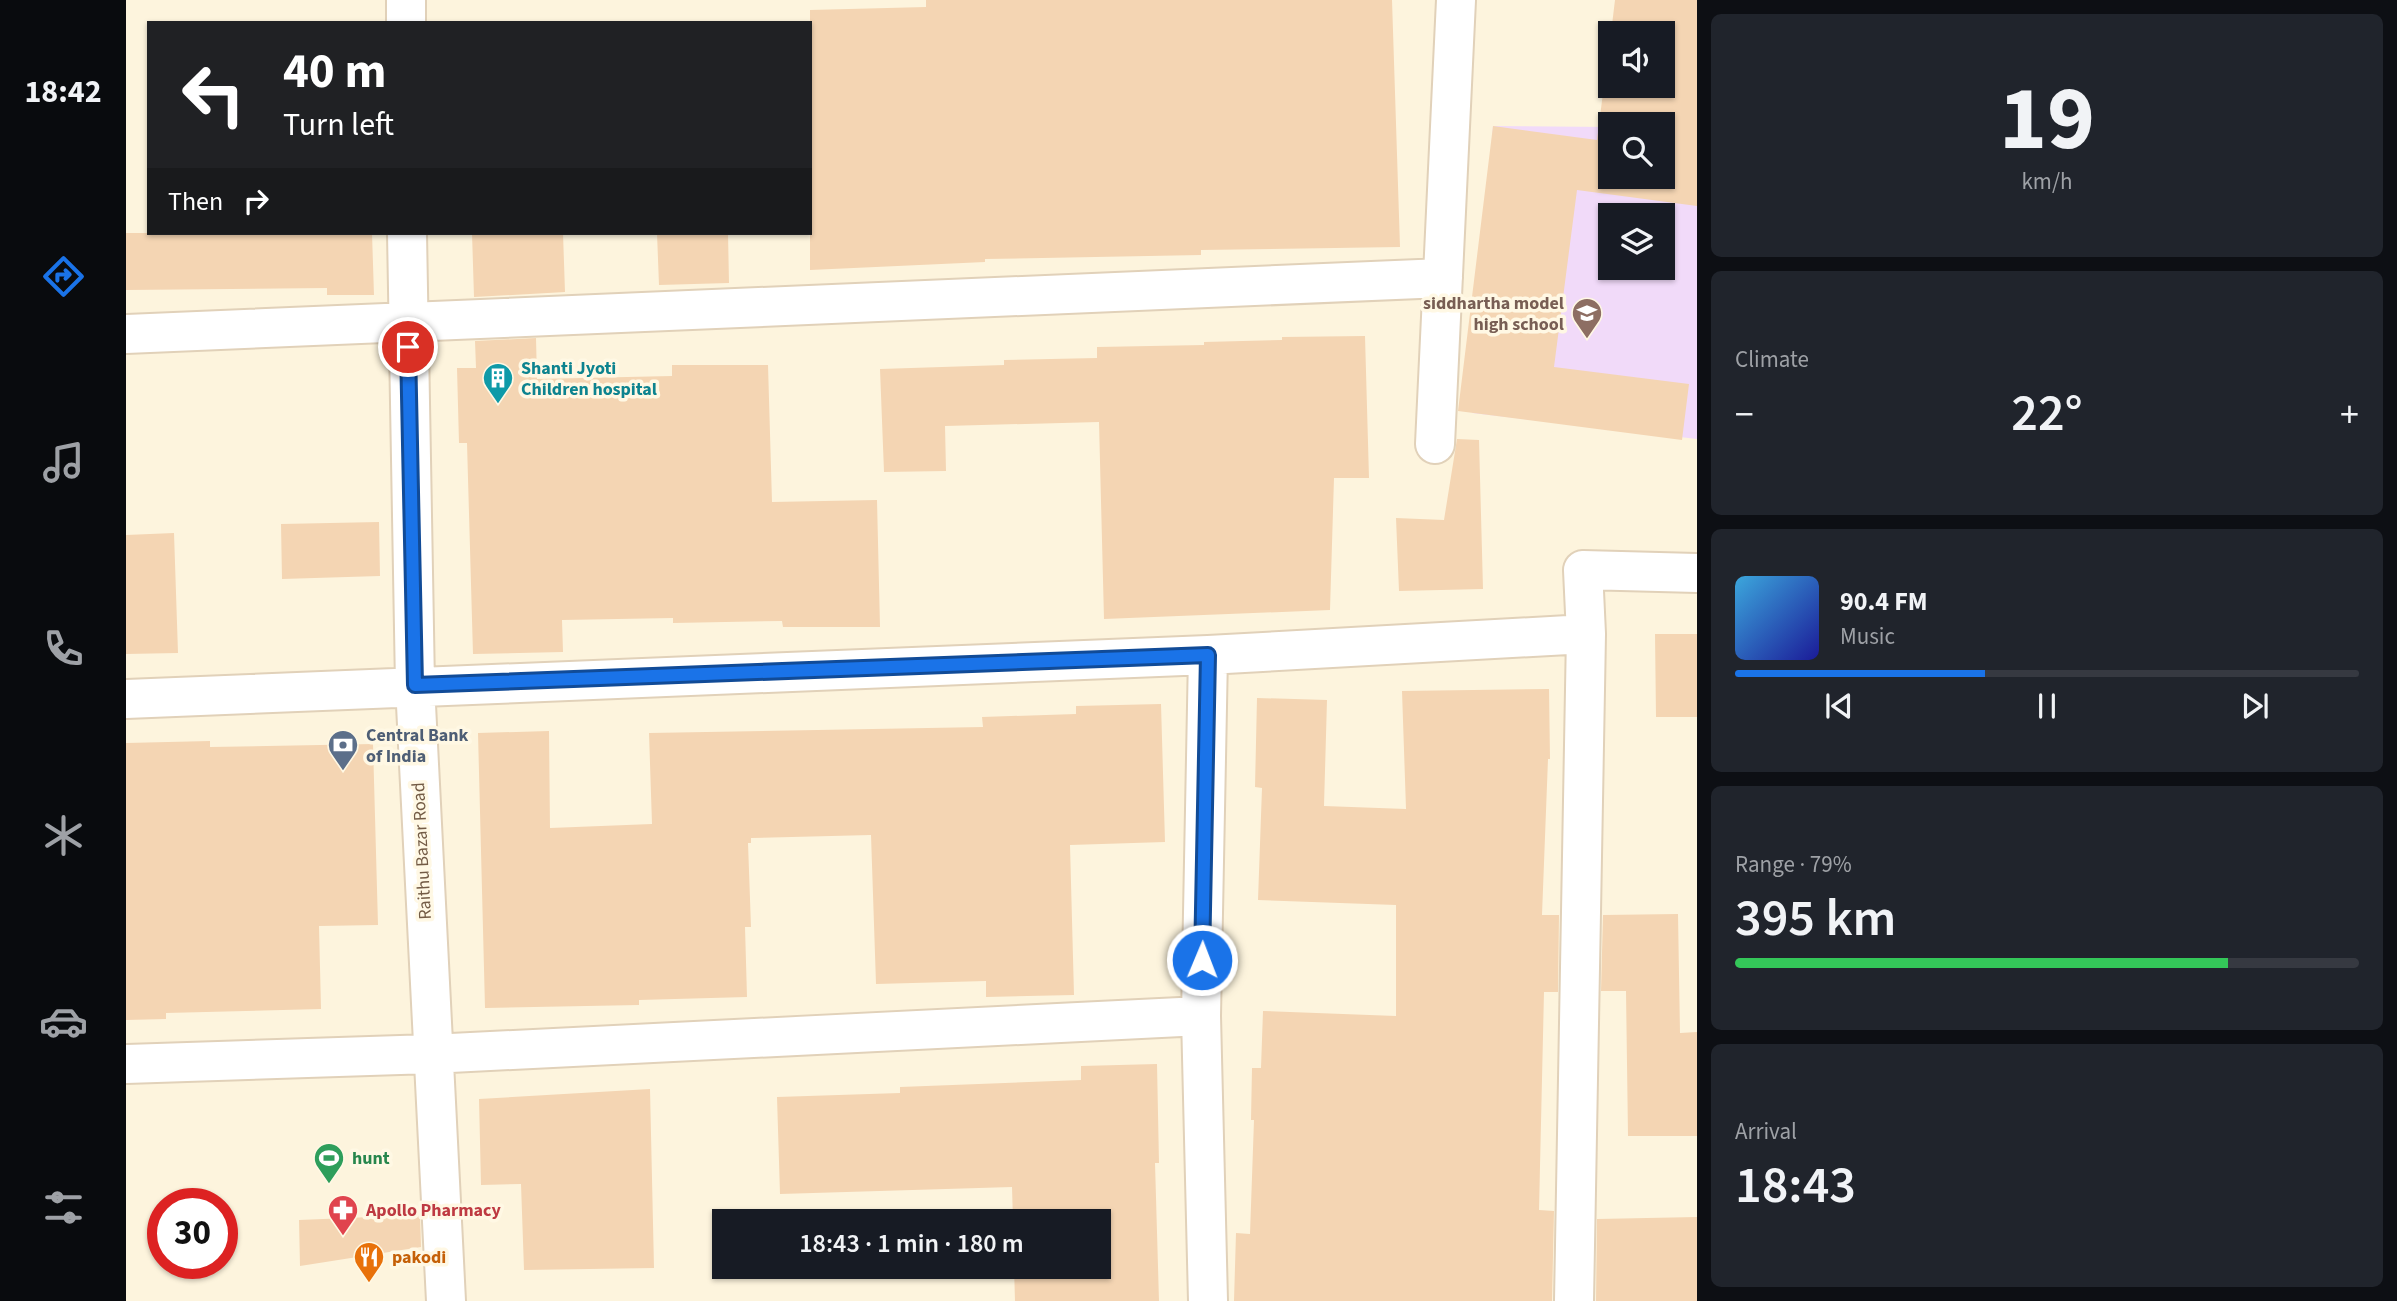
<!DOCTYPE html>
<html lang="en">
<head>
<meta charset="utf-8">
<style>
	:root { --surface:#171b24; --page:#20242c; --text:#f1f3f6; --muted:#9ea1a6; --line:#363941; --accent:#1a73e8 }
	body { margin:0; font-family:"Source Sans 3",sans-serif; background:var(--page); color:var(--text); height:100vh; display:flex; flex-direction:column; font-size:26px; white-space:nowrap }
	* { box-sizing:border-box; margin:0 }
	p { font-size:23px; color:var(--muted) }
	.icon { flex:none; width:38px; height:38px; fill:none; stroke:currentColor; stroke-width:2; stroke-linecap:round; stroke-linejoin:round }
	.map { position:relative; flex:1; overflow:hidden }
	.panel { display:flex; flex-direction:column; gap:14px; padding:14px; background:#0d0f14; width:700px }
	.panel>* { flex:none }
	.top-card { position:absolute; left:21px; top:21px; width:665px; height:214px; border-radius:0px; box-shadow:0 2px 5px #0004; background:#202124; color:#fff; overflow:hidden }
	.controls { position:absolute; left:1472px; top:21px; display:grid; gap:14px }
	.controls a { display:grid; place-items:center; width:77px; height:77px; border-radius:0px; background:var(--surface); box-shadow:0 2px 5px #0004; font-size:35px }
	.speed { position:absolute; left:21px; top:1188px; display:flex; gap:14px; font-size:35px; font-weight:700; text-align:center }
	.speed>* { display:grid; place-content:center; width:91px; height:91px; border-radius:50%; background:var(--surface); box-shadow:0 2px 5px #0004; line-height:1 }
	.speed .limit { border:10px solid #d22; background:#fff; color:#111 }
	.pin { position:absolute; display:grid; place-items:center; width:60px; height:60px; color:#fff; margin:-30px; border:4px solid #fff; border-radius:50%; box-shadow:0 2px 7px #0007 }
	.me { position:absolute; width:77px; margin:-38px; rotate:1deg; stroke-linejoin:round; filter:drop-shadow(0 0 5px #0008) }
	.turn { display:flex; align-items:center; gap:24px; height:147px; padding:0 21px; font-size:32px }
	.turn .icon { width:91px; height:91px; stroke-width:2.5 }
	.turn b { display:block; font-size:49px; line-height:60px }
	.then { display:flex; align-items:center; height:66px; padding:0 21px; background:#0003; gap:14px; font-size:26px }
	.big { font-size:52px; font-weight:600; line-height:1.1 }
	.panel .tile { flex:1; display:flex; flex-direction:column; justify-content:center; gap:10px; min-width:0; padding:0 24px; border-radius:10px; background:var(--page) }
	.panel .dial { align-items:center; gap:0 }
	.dial b { font-size:91px; line-height:1 }
	.song { display:flex; align-items:center; gap:21px }
	.cover { width:84px; height:84px; border-radius:10px; background:linear-gradient(135deg,hsl(200 70% 55%),hsl(240 70% 35%)) }
	.played { height:7px; border-radius:4px; background:linear-gradient(90deg,var(--accent) 40%,var(--line) 40%) }
	.keys { display:flex; justify-content:space-around; direction:ltr }
	.heat { display:flex; justify-content:space-between; align-items:center; font-size:38px; direction:ltr }
	.charge { height:10px; border-radius:5px; background:linear-gradient(90deg,#34c759 79%,var(--line) 0) }
	.trip { position:absolute; left:586px; top:1209px; width:399px; height:70px; border-radius:0px; background:var(--surface); box-shadow:0 2px 5px #0004; font-weight:600; line-height:70px; text-align:center }
	main { display:flex; flex:1; min-height:0 }
	.dock { display:flex; flex-direction:column; width:126px; justify-content:space-around; align-items:center; background:#090b0e; color:var(--muted) }
	.dock .icon { width:49px; height:49px }
	.dock .selected { color:var(--accent) }
	.dock b { font-size:32px; color:var(--text) }
	.map>svg:first-child { display:block }
	.education { fill:#f1daf9; fill-rule:evenodd }
	.building { fill:#f4d5b3; fill-rule:evenodd }
	.lines { fill:none; stroke-linecap:round; stroke-linejoin:round }
	.street-casing { stroke:#e1d1b9; stroke-width:42 }
	.street { stroke:#fff; stroke-width:38 }
	.route-casing { stroke:#114b97; stroke-width:18 }
	.route { stroke:#1a73e8; stroke-width:12 }
	.labels { text-anchor:middle; dominant-baseline:central; stroke-width:7; stroke-linejoin:round; paint-order:stroke }
	.education-label { font-size:18px; font-weight:bold; fill:#785e54; stroke:#fff8e4; text-anchor:end }
	.culture-label { font-size:18px; font-weight:bold; fill:#0d838f; stroke:#fff8e4; text-anchor:start }
	.service-label { font-size:18px; font-weight:bold; fill:#4e5e75; stroke:#fff8e4; text-anchor:start }
	.street-label { font-size:18px; fill:#735b45; stroke:#fff8e4 }
	.leisure-label { font-size:18px; font-weight:bold; fill:#27864d; stroke:#fff8e4; text-anchor:start }
	.health-label { font-size:18px; font-weight:bold; fill:#be3a42; stroke:#fff8e4; text-anchor:start }
	.food-label { font-size:18px; font-weight:bold; fill:#c56008; stroke:#fff8e4; text-anchor:start }
</style>
</head>
<body>
<main>
<nav class="dock">
<b>18:42</b>
<svg class="icon selected" aria-label="directions" viewBox="0 0 24 24"><path d="M12 3l9 9-9 9-9-9zM9 14v-3h6M13 9l2 2-2 2"/></svg>
<svg class="icon" aria-label="music" viewBox="0 0 24 24"><path d="M9 18V5l10-2v13"/><circle cx="6" cy="18" r="3"/><circle cx="16" cy="16" r="3"/></svg>
<svg class="icon" aria-label="phone" viewBox="0 0 24 24"><path d="M5 4h4l2 5-3 2q2 4 5 5l2-3 5 2v4C11 20 4 13 5 4z"/></svg>
<svg class="icon" aria-label="climate" viewBox="0 0 24 24"><path d="M12 3v18M4 7l16 10M4 17L20 7"/></svg>
<svg class="icon" aria-label="car" viewBox="0 0 24 24"><path d="M5 17H2v-5l4-1 3-4h7l3 4 3 1v5h-3M9 17h6M6 11h13"/><circle cx="7" cy="17" r="2"/><circle cx="17" cy="17" r="2"/></svg>
<svg class="icon" aria-label="filters" viewBox="0 0 24 24"><path d="M4 7h16M4 17h16"/><circle cx="9" cy="7" r="2"/><circle cx="15" cy="17" r="2"/></svg>
</nav>
<div class="map">
<svg width="1571" height="1301" viewBox="0 0 1571 1301">
	<rect width="100%" height="100%" fill="#fdf4dd"/>
	<!-- education -->
	<path class="education" d="M 1367,126 L 1484,127 L 1484,177 L 1536,177 L 1571,127 L 1571,439 L 1346,413 ZM 1484,215 L 1536,215 L 1536,268 L 1484,268 Z"/>
	<!-- building -->
	<path class="building" d="M 800,0 L 1266,0 L 1274,247 L 1075,250 L 1075,255 L 859,259 L 859,262 L 684,270 L 684,10 L 800,7 Z
		M 1489,0 L 1571,0 L 1571,206 L 1451,190 L 1428,367 L 1563,384 L 1556,440 L 1332,411 L 1367,126 L 1471,140 L 1484,38 L 1484,86 L 1536,86 L 1536,33 L 1485,33 ZM 1484,124 L 1536,124 L 1536,177 L 1484,177 Z
		M 0,233 L 246,233 L 248,295 L 201,295 L 201,288 L 0,290 Z
		M 346,233 L 437,233 L 439,292 L 348,297 Z
		M 531,233 L 602,233 L 603,283 L 533,285 Z
		M 1239,336 L 1243,478 L 1208,478 L 1204,610 L 978,619 L 973,422 L 819,426 L 820,471 L 758,472 L 754,369 L 878,365 L 878,360 L 971,358 L 971,347 L 1078,345 L 1078,342 L 1156,340 L 1156,337 Z
		M 410,338 L 411,379 L 546,376 L 546,365 L 642,365 L 646,502 L 751,500 L 754,627 L 657,627 L 656,621 L 547,623 L 547,618 L 436,620 L 437,652 L 347,654 L 341,443 L 333,443 L 331,368 L 350,368 L 349,341 Z
		M 1331,439 L 1353,440 L 1357,589 L 1273,591 L 1270,518 L 1318,520 Z
		M 253,522 L 254,576 L 156,579 L 155,524 Z
		M 48,533 L 52,653 L 0,654 L 0,535 Z
		M 1529,634 L 1571,634 L 1571,717 L 1530,717 Z
		M 1423,689 L 1424,759 L 1422,759 L 1416,915 L 1433,915 L 1432,992 L 1418,992 L 1413,1210 L 1428,1211 L 1426,1301 L 1108,1301 L 1110,1233 L 1124,1234 L 1128,1120 L 1125,1120 L 1126,1068 L 1135,1068 L 1137,1011 L 1270,1016 L 1270,905 L 1132,900 L 1136,788 L 1129,787 L 1131,698 L 1201,700 L 1198,806 L 1280,809 L 1276,691 Z
		M 1035,704 L 1039,842 L 944,845 L 948,995 L 860,997 L 860,981 L 750,984 L 745,835 L 625,838 L 625,843 L 622,843 L 625,927 L 619,927 L 621,997 L 513,1000 L 513,1005 L 359,1008 L 352,733 L 423,731 L 424,828 L 526,824 L 523,733 L 857,727 L 856,717 L 950,714 L 950,706 Z
		M 84,741 L 84,747 L 247,744 L 252,925 L 193,926 L 195,1009 L 40,1013 L 40,1019 L 0,1020 L 0,743 Z
		M 1552,914 L 1554,1033 L 1571,1032 L 1571,1136 L 1502,1136 L 1500,991 L 1475,991 L 1477,915 Z
		M 1031,1064 L 1033,1163 L 1029,1163 L 1033,1301 L 889,1301 L 888,1267 L 973,1267 L 973,1222 L 887,1222 L 886,1187 L 654,1194 L 651,1097 L 774,1093 L 774,1087 L 955,1080 L 955,1066 Z
		M 524,1089 L 528,1268 L 398,1270 L 395,1184 L 355,1185 L 353,1099 Z
		M 294,1215 L 295,1247 L 174,1266 L 173,1220 Z
		M 1571,1217 L 1571,1301 L 1470,1301 L 1471,1219 Z"/>
	<g class="lines">
		<!-- street casing -->
		<g class="street-casing">
			<path id="street" d="M 280,0 L 280,23
				M 281,233 L 289,685 L 320,1301
				M 0,334 L 1317,278
				M 1309,444 L 1330,0
				M 0,699 L 1082,655 L 1460,634
				M 0,1064 L 305,1054 L 1075,1016
				M 1082,1301 L 1075,1016 L 1082,655
				M 1448,1301 L 1460,634 L 1457,570 L 1571,573"/>
		</g>
		<!-- street -->
		<use href="#street" class="street"/>
	</g>
	<g class="lines">
		<!-- route casing -->
		<g class="route-casing">
			<path id="route" d="M 282,347 L 289,685 L 1082,655 L 1076,960"/>
		</g>
		<!-- route -->
		<use href="#route" class="route"/>
	</g>
	<!-- icons -->
	<defs>
		<g id="school-pin" transform="scale(1.575)"><path d="M0 17L-7.5 6A9.5 9.5 0 1 1 7.5 6Z" fill="#8d6e63" stroke="#fff8e4"/><path d="M0-5L7-2L0 1L-7-2ZM-4 1L0 2.5L4 1V4Q0 6-4 4Z" fill="#fff"/></g>
		<g id="building-pin" transform="scale(1.575)"><path d="M0 17L-7.5 6A9.5 9.5 0 1 1 7.5 6Z" fill="#0f9aa8" stroke="#fff8e4"/><path d="M-4-6H4V6H1V3H-1V6H-4ZM-2.5-4.3h1.7v1.8h-1.7ZM.8-4.3h1.7v1.8H.8ZM-2.5-1h1.7V.8h-1.7ZM.8-1h1.7V.8H.8Z" fill="#fff"/></g>
		<g id="bank-pin" transform="scale(1.575)"><path d="M0 17L-7.5 6A9.5 9.5 0 1 1 7.5 6Z" fill="#5c6f8a" stroke="#fff8e4"/><path d="M-6-4H6V4H-6ZM0-2.3a2.3 2.3 0 1 0 0 4.6a2.3 2.3 0 1 0 0-4.6Z" fill="#fff"/></g>
		<g id="stadium-pin" transform="scale(1.575)"><path d="M0 17L-7.5 6A9.5 9.5 0 1 1 7.5 6Z" fill="#2e9e5b" stroke="#fff8e4"/><path d="M0-5a6.5 5 0 1 0 0 10a6.5 5 0 1 0 0-10ZM-3.5-1.8h7v3.6h-7Z" fill="#fff"/></g>
		<g id="pharmacy-pin" transform="scale(1.575)"><path d="M0 17L-7.5 6A9.5 9.5 0 1 1 7.5 6Z" fill="#e0444e" stroke="#fff8e4"/><path d="M-2-6h4v4h4v4h-4v4h-4v-4h-4v-4h4Z" fill="#fff"/></g>
		<g id="restaurant-pin" transform="scale(1.575)"><path d="M0 17L-7.5 6A9.5 9.5 0 1 1 7.5 6Z" fill="#e8710a" stroke="#fff8e4"/><path d="M-5-6h1v4h1v-4h1v4h1v-4h1v5L-1.5 .5V6h-2V.5L-5-1ZM5-6V6H3V1.5H1.5Q1.5-4 5-6Z" fill="#fff"/></g>
	</defs>
	<g fill-rule="evenodd">
		<use href="#school-pin" x="1461" y="313"/>
		<use href="#building-pin" x="372" y="378"/>
		<use href="#bank-pin" x="217" y="745"/>
		<use href="#stadium-pin" x="203" y="1158"/>
		<use href="#pharmacy-pin" x="217" y="1210"/>
		<use href="#restaurant-pin" x="243" y="1257"/>
	</g>
	<g class="labels">
		<!-- education labels -->
		<g class="education-label">
			<text x="1438" y="303">siddhartha model<tspan x="1438" dy="21">high school</tspan></text>
		</g>
		<!-- culture labels -->
		<g class="culture-label">
			<text x="395" y="368">Shanti Jyoti<tspan x="395" dy="21">Children hospital</tspan></text>
		</g>
		<!-- service labels -->
		<g class="service-label">
			<text x="240" y="735">Central Bank<tspan x="240" dy="21">of India</tspan></text>
		</g>
		<!-- street labels -->
		<g class="street-label">
			<text transform="translate(296 851) rotate(-93)">Raithu Bazar Road</text>
		</g>
		<!-- leisure labels -->
		<g class="leisure-label">
			<text x="226" y="1158">hunt</text>
		</g>
		<!-- health labels -->
		<g class="health-label">
			<text x="240" y="1210">Apollo Pharmacy</text>
		</g>
		<!-- food labels -->
		<g class="food-label">
			<text x="266" y="1257">pakodi</text>
		</g>
	</g>
</svg>
<div class="controls">
<a><svg class="icon" aria-label="sound" viewBox="0 0 24 24"><path d="M4 9h4l5-4v14l-5-4H4zM17 9q2 3 0 6"/></svg></a>
<a><svg class="icon" aria-label="search" viewBox="0 0 24 24"><circle cx="10" cy="10" r="6"/><path d="M15 15l6 6"/></svg></a>
<a><svg class="icon" aria-label="layers" viewBox="0 0 24 24"><path d="M12 4l9 5-9 5-9-5zM3 14l9 5 9-5"/></svg></a>
</div>
<div class="speed"><div class="limit">30</div></div>
<div class="pin" style="left:282px;top:347px;background:#d93025"><svg class="icon" aria-label="arrive" viewBox="0 0 24 24"><path d="M6 21V4h12l-3 4 3 4H6"/></svg></div>
<svg class="me" style="left:1076px;top:960px" viewBox="-20 -20 40 40"><circle r="17" fill="#1a73e8" stroke="#fff" stroke-width="3"/><path d="M0-11L8 9 0 5-8 9z" fill="#fff"/></svg>
<div class="trip">18:43 · 1 min · 180 m</div>
<div class="top-card">
<div class="turn"><svg class="icon" aria-label="left" viewBox="0 0 24 24"><path d="M17 20v-9H6M10 6l-5 5 5 5"/></svg><div><b>40 m</b>Turn left</div></div>
<div class="then">Then<svg class="icon" aria-label="right" viewBox="0 0 24 24"><path d="M7 20v-9h11M14 6l5 5-5 5"/></svg></div>
</div>
</div>
<section class="panel">
<div class="tile dial"><b>19</b><p>km/h</p></div>
<div class="tile"><p>Climate</p>
<div class="heat"><a>−</a><b class="big">22°</b><a>+</a></div>
</div>
<div class="tile">
<div class="song"><i class="cover"></i><div><b>90.4 FM</b><p>Music</p></div></div>
<div class="played"></div>
<div class="keys"><svg class="icon" aria-label="previous" viewBox="0 0 24 24"><path d="M18 5L8 12l10 7zM5 5v14"/></svg><svg class="icon" aria-label="pause" viewBox="0 0 24 24"><path d="M8 5v14M16 5v14"/></svg><svg class="icon" aria-label="next" viewBox="0 0 24 24"><path d="M6 5l10 7-10 7zM19 5v14"/></svg></div>
</div>
<div class="tile"><p>Range · 79%</p><b class="big">395 km</b><div class="charge"></div></div>
<div class="tile"><p>Arrival</p><b class="big">18:43</b></div>
</section>
</main>
</body>
</html>
